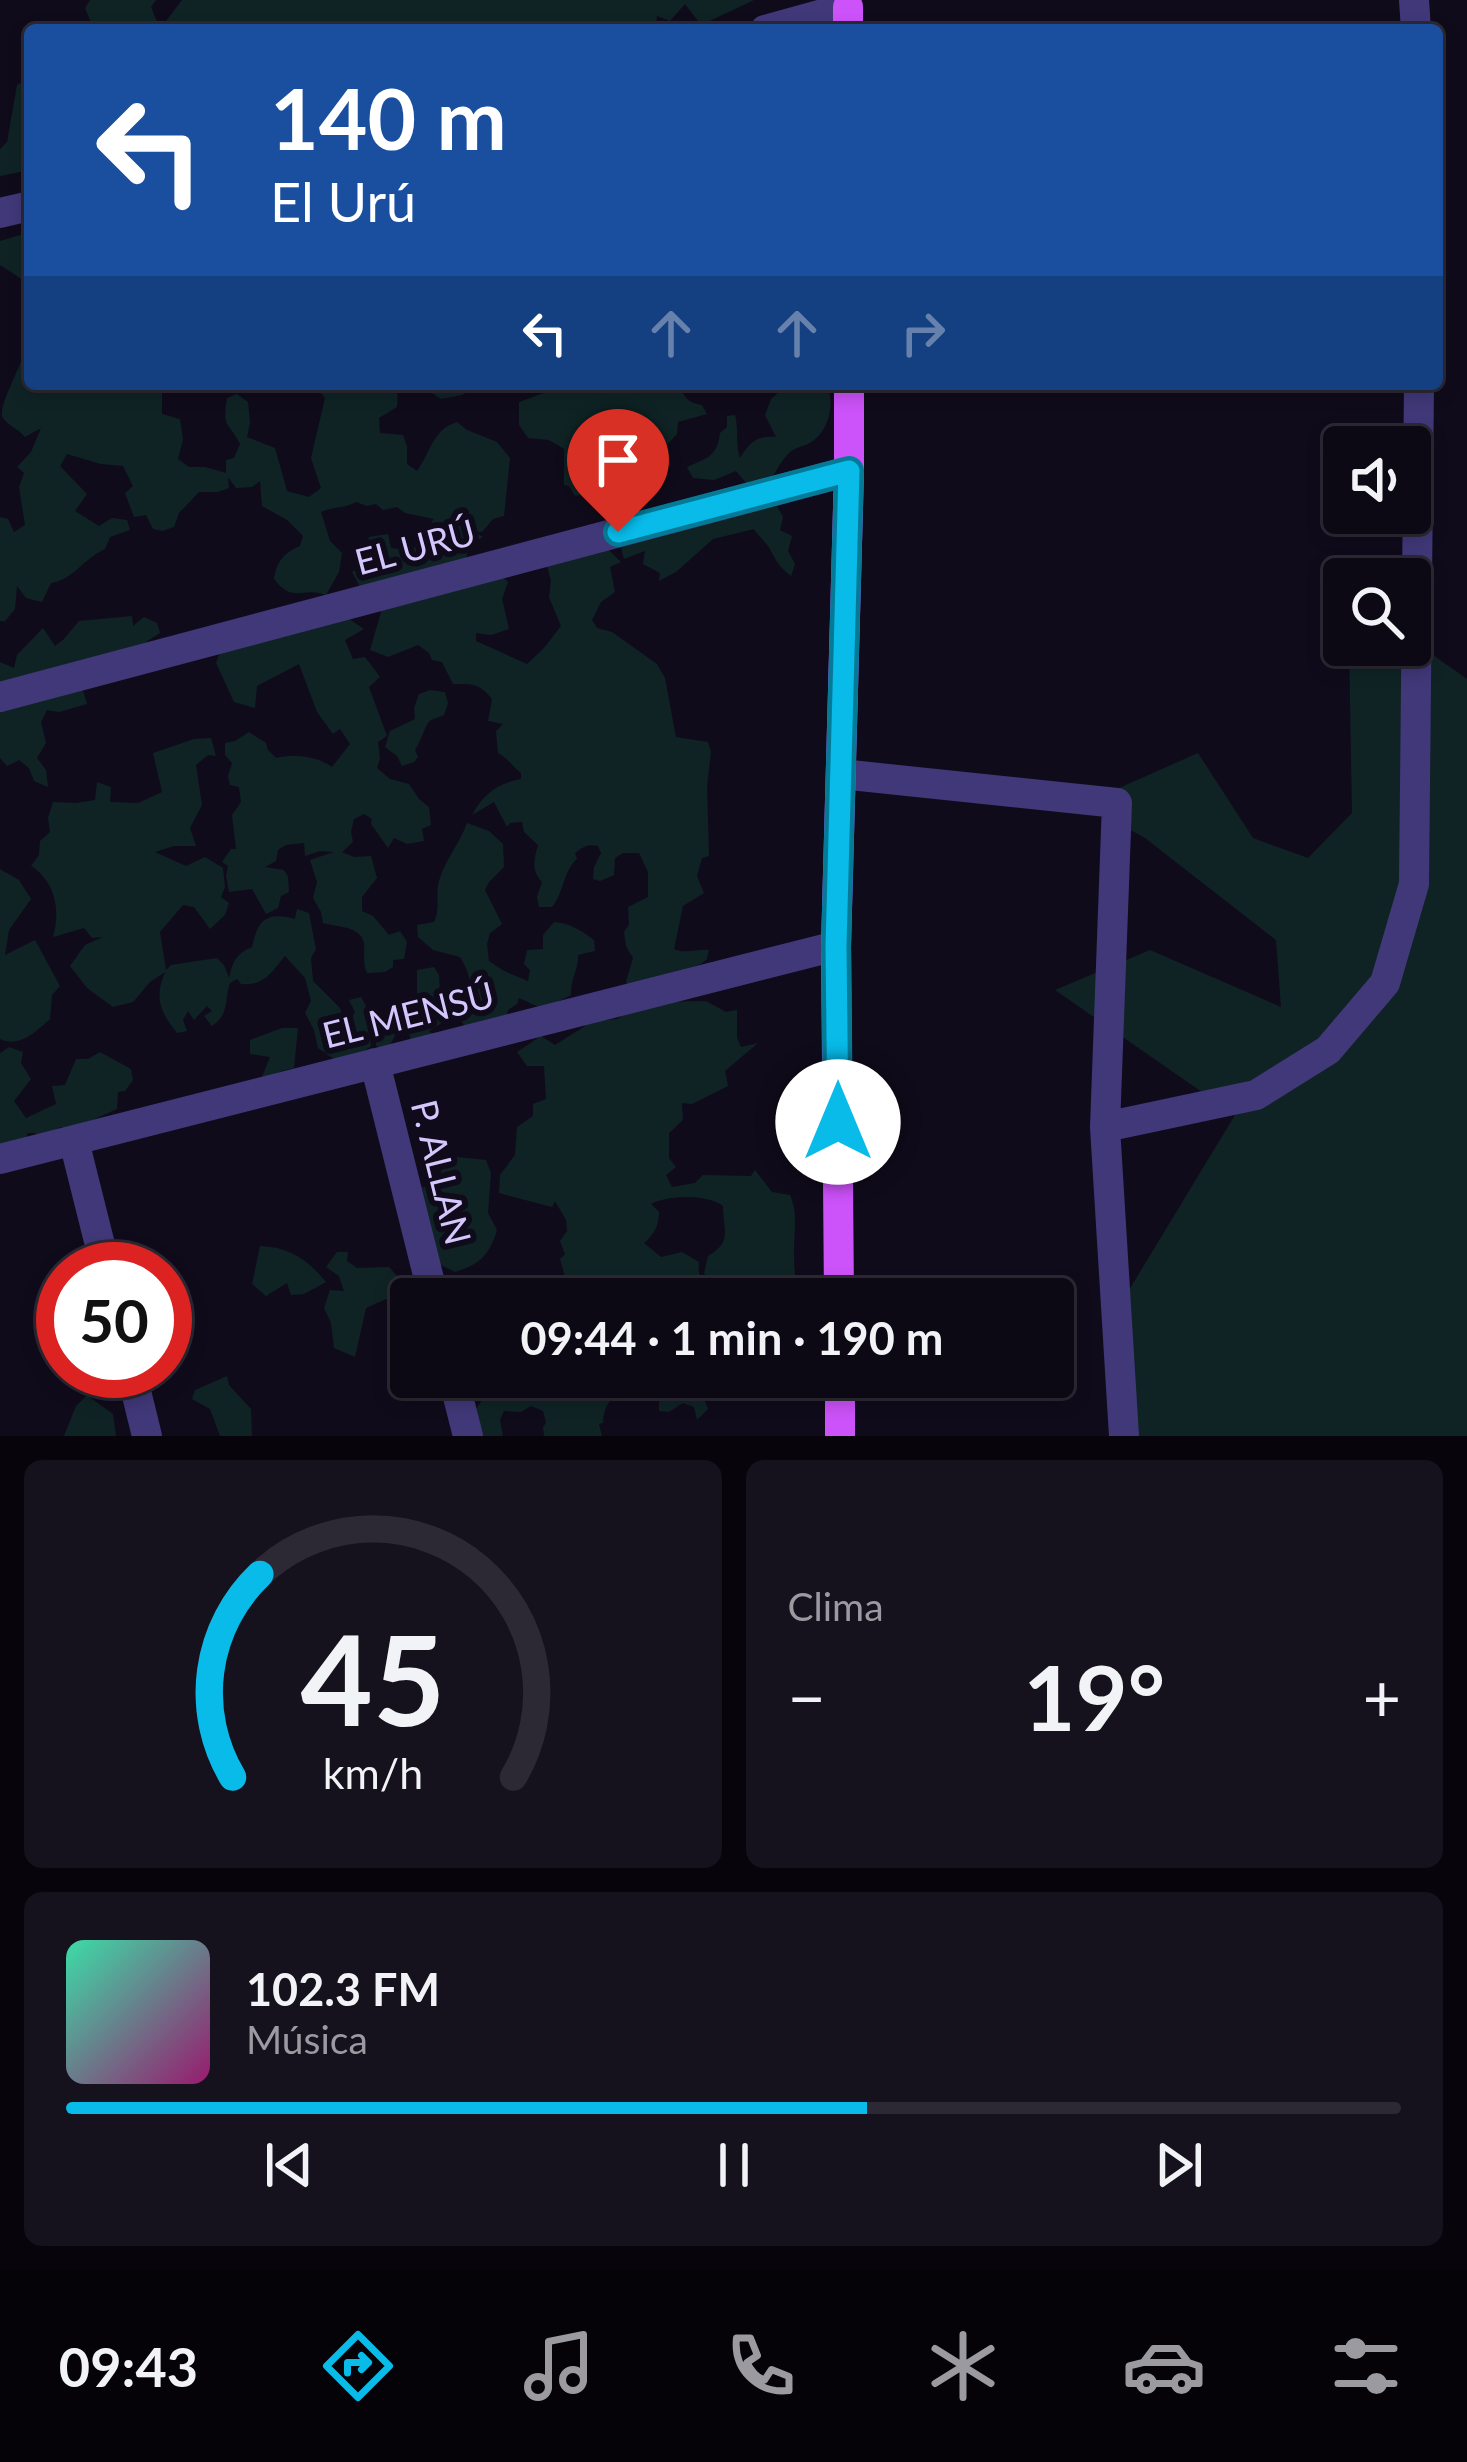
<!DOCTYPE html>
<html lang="es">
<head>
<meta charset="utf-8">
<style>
	:root { --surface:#0c0814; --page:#15111d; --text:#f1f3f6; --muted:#9a9aa0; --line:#2c2934; --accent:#08bbe9 }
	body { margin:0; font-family:Lato,sans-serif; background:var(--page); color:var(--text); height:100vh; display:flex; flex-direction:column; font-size:45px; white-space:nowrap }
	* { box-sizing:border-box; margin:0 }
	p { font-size:39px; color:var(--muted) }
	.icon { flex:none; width:66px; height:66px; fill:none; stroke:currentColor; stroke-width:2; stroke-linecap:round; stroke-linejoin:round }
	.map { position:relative; height:1436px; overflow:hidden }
	.sheet { display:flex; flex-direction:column; gap:24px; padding:24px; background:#07040b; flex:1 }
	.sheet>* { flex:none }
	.hud { position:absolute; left:24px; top:24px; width:1419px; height:366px; border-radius:12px; box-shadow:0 6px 18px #0003,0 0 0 3px var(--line); background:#1a4fa0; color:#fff; overflow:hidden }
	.buttons { position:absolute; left:1323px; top:426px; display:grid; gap:24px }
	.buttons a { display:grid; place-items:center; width:108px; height:108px; border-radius:12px; background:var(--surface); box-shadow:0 6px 18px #0003,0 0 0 3px var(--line); font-size:60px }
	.speed { position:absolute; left:36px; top:1242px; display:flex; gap:24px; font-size:60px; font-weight:700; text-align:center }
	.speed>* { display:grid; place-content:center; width:156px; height:156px; border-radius:50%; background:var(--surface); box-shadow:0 6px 18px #0003,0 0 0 3px var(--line); line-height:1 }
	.speed .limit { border:18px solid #d22; background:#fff; color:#111 }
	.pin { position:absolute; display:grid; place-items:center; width:102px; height:102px; color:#fff; margin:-123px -51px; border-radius:50% 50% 50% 0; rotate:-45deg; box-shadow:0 0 12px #0007 }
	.pin .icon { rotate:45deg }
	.me { position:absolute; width:132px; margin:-66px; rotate:0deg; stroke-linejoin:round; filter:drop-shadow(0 0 9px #0008) }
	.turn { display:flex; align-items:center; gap:42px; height:252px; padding:0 48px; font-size:54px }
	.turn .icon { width:156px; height:156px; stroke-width:2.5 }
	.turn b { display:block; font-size:84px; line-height:102px }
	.lanes { display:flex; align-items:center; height:114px; padding:0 48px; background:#0003; justify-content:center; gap:60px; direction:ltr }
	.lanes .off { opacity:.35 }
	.big { font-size:90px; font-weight:700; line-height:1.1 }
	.sheet .card { flex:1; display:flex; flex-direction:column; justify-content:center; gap:18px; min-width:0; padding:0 42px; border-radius:18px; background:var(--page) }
	.sheet .dial { align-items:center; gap:0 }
	.dial svg { height:312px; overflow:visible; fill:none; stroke:var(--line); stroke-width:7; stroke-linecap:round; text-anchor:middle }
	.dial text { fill:var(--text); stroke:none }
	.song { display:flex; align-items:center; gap:36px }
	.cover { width:144px; height:144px; border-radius:18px; background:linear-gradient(135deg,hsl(160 70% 55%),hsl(320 70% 35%)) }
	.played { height:12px; border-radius:6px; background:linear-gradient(90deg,var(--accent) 60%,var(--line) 60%) }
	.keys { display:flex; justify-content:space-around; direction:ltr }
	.heat { display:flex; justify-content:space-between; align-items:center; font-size:66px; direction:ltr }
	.sheet .tiles { flex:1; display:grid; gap:24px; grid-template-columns:1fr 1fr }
	.card:last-child { grid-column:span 2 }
	.trip { position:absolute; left:390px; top:1278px; width:684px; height:120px; border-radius:12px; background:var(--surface); box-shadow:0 6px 18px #0003,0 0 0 3px var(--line); font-weight:700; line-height:120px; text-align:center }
	.dock { display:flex; height:192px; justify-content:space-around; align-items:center; background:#050308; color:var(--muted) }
	.dock .icon { width:84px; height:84px }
	.dock .selected { color:var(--accent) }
	.dock b { font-size:54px; color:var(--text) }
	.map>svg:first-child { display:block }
	.green { fill:#0f2325 }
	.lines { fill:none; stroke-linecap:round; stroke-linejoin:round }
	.minor { stroke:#413879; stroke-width:30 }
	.major { stroke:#cc52f9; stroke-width:30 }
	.route-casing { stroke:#057a97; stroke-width:30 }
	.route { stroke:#08bbe9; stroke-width:21 }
	.labels { text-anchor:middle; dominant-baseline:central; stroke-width:12; stroke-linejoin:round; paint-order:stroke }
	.street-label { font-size:36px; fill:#d3c7fd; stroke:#100b1b }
</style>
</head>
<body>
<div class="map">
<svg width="1467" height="1436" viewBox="0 0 1467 1436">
	<rect width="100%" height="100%" fill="#100b1b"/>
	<!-- green -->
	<path class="green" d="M 90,0 L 156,0 L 151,7 L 160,29 L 182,0 L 754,0 L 701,25 L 685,4 L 670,21 L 657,16 L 656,26 L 641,30 L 94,30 L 85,8 Z
		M 30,77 L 30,170 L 0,176 L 0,149 L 7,142 L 17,85 Z
		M 30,232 L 30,273 L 23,280 L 0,265 L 0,241 Z
		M 30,355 L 30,384 L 162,384 L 162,414 L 180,419 L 183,439 L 178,459 L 189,467 L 205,467 L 226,473 L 226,460 L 234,458 L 240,444 C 228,420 222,429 227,398 L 237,394 L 248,402 L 250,423 L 247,437 L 275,448 L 287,491 L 309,497 L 321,488 L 311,458 L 325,398 L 313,384 L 477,384 L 462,395 L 441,399 L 430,392 L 398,387 L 397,407 L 379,418 L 380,433 L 403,435 L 407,446 L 407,464 L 417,471 C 431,452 432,430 457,422 L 467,430 L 497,442 L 510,458 L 504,516 L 493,519 L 482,532 L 474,532 L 483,537 L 470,544 L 465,562 L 499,574 L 508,582 L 502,599 L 509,629 L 491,635 L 476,633 L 476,641 L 527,664 L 544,648 L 561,626 L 549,597 L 551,581 L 547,566 L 606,547 L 621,562 L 610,567 L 615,592 L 601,602 L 592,620 L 597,628 L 612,632 L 657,664 L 665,678 L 676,737 L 708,742 L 711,752 L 707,786 L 709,856 L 702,858 L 697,876 L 704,893 L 683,906 L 674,949 C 683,954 698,949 709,950 L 707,959 L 701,964 L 630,989 L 626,982 L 633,958 L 626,946 L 624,932 L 629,925 L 628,907 L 648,897 L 648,872 L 639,853 L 623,853 L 615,858 L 614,875 L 600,881 L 593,879 L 594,867 L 601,853 L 598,846 C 588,844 584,846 575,853 L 577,859 C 563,871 564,893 552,907 L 539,907 L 537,897 L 542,882 C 531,870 534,860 538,845 L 524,832 L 522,822 L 510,823 L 507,827 L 494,802 L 472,815 C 483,794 498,783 521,779 L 521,773 C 512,766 509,759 498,753 L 496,731 L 503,724 L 488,721 L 492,699 C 479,683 473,684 453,684 L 442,662 L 432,660 L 429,653 L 418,645 L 388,657 L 370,650 L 386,595 L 364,594 L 352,572 L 361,566 L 364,559 L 357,551 L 367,547 L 369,537 L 388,534 L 391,548 L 410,550 L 427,538 L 427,528 L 434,519 L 405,513 L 397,507 L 383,510 L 376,504 L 367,506 L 356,502 C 344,509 334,506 321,512 L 330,541 L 342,553 L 339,572 L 326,595 C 302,586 293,604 274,579 C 277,561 284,553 300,546 L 303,536 L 287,520 L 262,506 L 260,481 L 252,487 L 236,488 L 228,477 L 229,488 L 218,492 L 199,492 L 179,513 L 174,527 L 162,531 L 153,529 L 146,515 L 134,517 L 125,493 L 133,486 L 123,466 L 101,464 L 67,454 L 60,466 L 87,494 L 75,511 L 99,526 L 112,518 L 127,520 L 130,530 L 110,537 L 105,549 C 83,559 73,580 51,583 L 42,602 L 26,598 L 17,586 L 15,609 L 5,621 L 0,621 L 0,517 L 8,519 L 14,532 L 25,525 L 19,487 L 24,473 L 17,467 L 31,452 L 41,428 L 25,437 C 19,429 6,425 2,416 C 0,404 17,374 22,358 Z
		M 552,384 L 680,384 C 683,397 688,403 702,405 L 707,414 L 678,422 L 677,434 L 667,445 L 653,427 L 646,424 L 628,446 C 636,466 628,481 632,502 L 610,506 C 598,493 593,492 575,496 L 569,486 L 564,485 L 564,449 L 549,440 L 528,438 L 519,425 L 519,402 L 549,391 Z
		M 788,384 L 808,384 L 828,388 C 834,404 829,429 814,440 C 806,447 796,446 789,453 C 768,475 782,481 746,483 L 736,471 L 714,480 L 693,478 L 687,467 C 707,458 717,457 720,433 L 727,427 L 727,416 L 735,415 C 739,430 735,443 740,458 C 750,442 757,435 776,437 L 765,415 L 771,399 Z
		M 777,506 L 783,517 L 780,530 L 792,536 L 788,551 L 795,564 L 791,576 C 780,568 776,561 770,549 C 766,542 759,537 754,529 L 713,539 L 676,572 L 659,581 L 660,573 L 643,564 L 645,551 L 624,559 L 621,548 L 628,543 L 718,514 Z
		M 342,614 L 364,629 L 345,640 L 353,659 L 365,657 L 380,677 L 369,687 L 387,736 L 378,742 L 380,758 L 377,768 L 390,779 L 409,784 L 419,799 L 429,807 L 431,825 L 422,829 L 424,841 L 407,844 L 394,838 L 388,848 L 371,824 L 372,819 L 364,814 L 354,819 L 351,832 L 353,842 L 342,852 L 354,857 L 371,856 L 377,878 L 362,897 L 362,911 L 373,916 L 389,935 L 400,931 L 407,942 L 404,959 L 393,960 L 393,967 L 385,972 L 367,973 C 362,961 365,956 364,944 C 362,926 337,927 323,923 L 321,912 L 313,898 L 317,882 L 310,860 L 334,852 L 320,851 L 305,856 L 304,843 L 286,845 L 278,850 L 276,861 L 265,867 L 284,870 L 288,877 L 289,892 L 281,896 L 278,908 L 266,914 L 252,889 L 229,892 L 226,876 L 228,866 L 222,862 L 231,849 L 236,849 L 232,815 L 241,802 L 239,787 L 230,785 L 228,776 L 232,763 L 225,755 L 225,743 L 235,741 L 249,732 L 266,743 L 268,750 L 276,758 C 294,754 317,756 332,767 L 350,744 L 340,729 L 333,734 L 317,712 L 299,664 L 257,686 L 255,708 L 234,702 L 216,663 L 221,649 Z
		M 132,616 L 133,626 L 144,617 L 157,623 L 160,633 L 146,642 L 144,654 L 81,684 L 87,704 L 59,712 L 47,710 L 41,722 L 46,743 L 37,758 L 46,770 L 48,787 L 34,781 L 29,768 L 19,760 L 7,766 L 0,758 L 0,662 L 14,668 L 17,655 L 43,628 L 55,646 L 63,640 L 79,621 Z
		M 1416,643 L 1467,679 L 1467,1436 L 1131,1436 L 1123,1300 L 1235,1115 L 1055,990 L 1150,950 L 1281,1007 L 1276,940 L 1145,838 L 1083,804 L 1198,753 L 1253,838 L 1308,858 L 1352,813 L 1349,645 Z
		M 430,690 L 445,692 L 448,703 L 444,715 C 440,717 435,718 431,720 C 425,724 421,742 415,750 L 418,757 L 414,762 L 402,766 L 397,756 L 385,747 L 390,731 L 415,719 L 414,708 L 419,694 Z
		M 211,738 L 216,756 L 208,755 L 196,765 L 202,805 L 190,828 L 196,846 L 174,846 L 155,852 L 186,866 L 205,857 L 223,868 L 225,887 L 221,897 L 229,903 L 225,915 L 210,929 L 194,907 L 183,905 L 160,932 L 166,970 L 171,965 L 217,958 L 224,965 L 229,978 C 233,961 236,954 252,947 C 258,918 268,912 295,919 L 297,909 L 309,913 L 316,949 L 311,958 L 313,981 L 339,1007 L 348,1024 L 355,1012 L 349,1000 L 361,997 C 376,1022 366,1022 371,1046 L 362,1053 L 337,1061 L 318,1048 L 314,1030 L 305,1013 L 311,1001 L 305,978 L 285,956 C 271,973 264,986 241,984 L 237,979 L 230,983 C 224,1000 230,1014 212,1026 L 204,1016 L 212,1011 L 207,1006 L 194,1020 L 188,1011 L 183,1020 L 187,1031 L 177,1033 C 160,1012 154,998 165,972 L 150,982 L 133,1002 L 113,1007 L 87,988 L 70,966 L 85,945 L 103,937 L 92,938 L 84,928 L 53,937 C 61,910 55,881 31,866 L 39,855 L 40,841 L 50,832 L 48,818 L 53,802 L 76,803 L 95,800 L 97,782 L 111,787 L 110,802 L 138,803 L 162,792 L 153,753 L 194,739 Z
		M 467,823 L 489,831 L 503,844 L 504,867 L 489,882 L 485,890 L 502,924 L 490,933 L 487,944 L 489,961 L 504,971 L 528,981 L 530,970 L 524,964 L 527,950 L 543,949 L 543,935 L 554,922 C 569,923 581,930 594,940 L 595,951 L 578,955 C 579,970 570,979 571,995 L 543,1009 L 519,998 L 517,1004 L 508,1010 L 505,1025 L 466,1029 L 460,1018 C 475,997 473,978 460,957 L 433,950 L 418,937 L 417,925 L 434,922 C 441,907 435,896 439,881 C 445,860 460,843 467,823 Z
		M 0,869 L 19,880 L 31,899 L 9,930 L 5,955 L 35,940 L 60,986 L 52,995 L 50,1019 C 35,1032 20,1048 0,1039 Z
		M 434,967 L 439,975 L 440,994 L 448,997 L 457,1013 L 429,1031 L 441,1041 L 411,1045 L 410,1035 L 398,1030 L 388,1049 L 376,1046 L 376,1030 L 386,1020 L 413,1012 L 417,1003 L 417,970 Z
		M 706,1001 L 726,1012 L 737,1010 L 737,1038 L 741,1047 L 758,1043 L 725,1071 L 728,1086 L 692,1104 L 682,1103 L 683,1120 L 669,1133 L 669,1158 L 676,1167 L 666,1175 L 672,1187 L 695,1183 L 703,1175 L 751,1176 L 755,1170 L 772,1192 L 790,1195 C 799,1215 793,1236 794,1257 C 794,1271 797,1285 797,1299 L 771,1299 L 767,1279 L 723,1283 L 712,1287 L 704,1273 L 708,1256 C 733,1241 723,1231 723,1206 C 707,1194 669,1195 651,1204 L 659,1212 C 659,1225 654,1235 644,1243 L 661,1257 L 682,1252 L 699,1262 C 697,1276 704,1285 704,1299 L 595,1299 L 600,1288 L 580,1281 L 586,1299 L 546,1299 L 549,1289 L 565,1277 L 560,1259 L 565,1254 L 560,1241 L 567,1231 L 566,1220 L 555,1201 L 552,1207 L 499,1193 L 500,1175 L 515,1155 L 517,1127 L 533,1116 L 533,1104 L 546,1099 L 544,1066 L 527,1066 L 517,1052 L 541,1036 L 555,1045 L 593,1021 L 617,1019 L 639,1006 L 659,1002 Z
		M 282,1028 L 298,1028 L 294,1068 C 281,1070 277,1075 262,1077 L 270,1057 L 250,1054 L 250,1040 Z
		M 9,1047 L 23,1052 L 21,1063 L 31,1079 L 14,1101 L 26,1118 L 56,1104 L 52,1086 L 65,1085 L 76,1059 L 88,1059 L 100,1052 L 131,1069 L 133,1080 L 125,1091 L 118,1092 L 117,1109 L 70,1130 L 60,1127 L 40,1141 L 35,1133 L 28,1133 L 24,1141 L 0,1159 L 0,1053 Z
		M 447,1156 L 486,1160 L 491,1173 L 488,1213 L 497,1230 C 489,1256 480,1264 455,1272 L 437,1263 C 436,1238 427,1213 422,1188 L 438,1180 Z
		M 260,1246 C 289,1247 307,1259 326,1282 L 304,1294 L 291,1295 L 287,1283 L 266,1296 L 252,1284 Z
		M 337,1252 L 348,1252 L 347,1261 L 357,1268 L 389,1267 L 399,1278 L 401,1287 L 391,1297 L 366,1308 L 355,1357 L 334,1348 L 331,1323 L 324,1308 L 330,1290 L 344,1291 L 339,1276 L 326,1267 Z
		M 227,1376 L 229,1385 L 251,1409 L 252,1436 L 220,1436 L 210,1409 L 192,1399 L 195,1390 Z
		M 552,1377 L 709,1377 L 711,1385 L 703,1396 L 708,1409 L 697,1420 L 694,1407 L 683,1403 L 669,1412 L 659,1411 L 659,1389 C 632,1386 604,1390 603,1423 L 599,1424 L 602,1436 L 544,1436 L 543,1427 L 546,1423 L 543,1411 L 531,1406 L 521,1412 L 504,1411 L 500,1420 L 503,1436 L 463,1436 C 466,1417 482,1407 487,1387 C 503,1382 516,1380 533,1384 L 539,1397 L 558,1390 Z
		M 87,1395 L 113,1414 L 116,1436 L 64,1436 L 76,1406 Z"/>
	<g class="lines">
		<!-- minor -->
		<path class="minor" d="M 1414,0 L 1416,30
			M 765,30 L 848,7
			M 0,213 L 30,206
			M 0,697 L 849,471
			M 841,774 L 1117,803 L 1105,1127 L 1124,1436
			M 375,1063 L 434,1299
			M 1105,1127 L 1256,1095 L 1328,1050 L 1385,983 L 1414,884 L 1419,384
			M 74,1141 L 106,1269
			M 0,1159 L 836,946
			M 131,1371 L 147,1436
			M 453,1377 L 468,1436"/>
		<!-- major -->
		<path class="major" d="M 848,7 L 848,30
			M 839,1299 L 836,946 L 849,471 L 849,384
			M 840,1377 L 840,1436"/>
	</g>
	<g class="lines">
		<!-- route casing -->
		<g class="route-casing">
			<path id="route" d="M 618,532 L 849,471 L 836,946 L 838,1122"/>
		</g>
		<!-- route -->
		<use href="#route" class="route"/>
	</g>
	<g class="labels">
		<!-- street labels -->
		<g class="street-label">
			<text transform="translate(415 546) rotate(-15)">EL URÚ</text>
			<text transform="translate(408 1014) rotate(-14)">EL MENSÚ</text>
			<text transform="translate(442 1172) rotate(76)">P. ALLAN</text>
		</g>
	</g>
</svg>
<div class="buttons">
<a><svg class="icon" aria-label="sound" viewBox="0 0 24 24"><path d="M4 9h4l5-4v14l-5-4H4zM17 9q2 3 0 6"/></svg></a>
<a><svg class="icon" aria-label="search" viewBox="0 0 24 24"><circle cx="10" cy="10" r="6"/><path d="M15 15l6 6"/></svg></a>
</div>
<div class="speed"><div class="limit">50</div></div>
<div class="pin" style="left:618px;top:532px;background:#d93025"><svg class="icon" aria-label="arrive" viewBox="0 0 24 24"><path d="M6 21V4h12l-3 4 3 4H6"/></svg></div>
<svg class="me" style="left:838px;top:1122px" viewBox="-20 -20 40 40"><circle r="19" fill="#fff"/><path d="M0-13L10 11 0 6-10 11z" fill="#08bbe9"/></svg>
<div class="trip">09:44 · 1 min · 190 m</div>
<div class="hud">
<div class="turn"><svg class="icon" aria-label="left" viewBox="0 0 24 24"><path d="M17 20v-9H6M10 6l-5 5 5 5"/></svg><div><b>140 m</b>El Urú</div></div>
<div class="lanes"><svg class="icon" aria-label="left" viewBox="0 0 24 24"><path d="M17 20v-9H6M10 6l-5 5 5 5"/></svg><svg class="icon off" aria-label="ahead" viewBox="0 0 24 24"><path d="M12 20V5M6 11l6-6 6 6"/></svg><svg class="icon off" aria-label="ahead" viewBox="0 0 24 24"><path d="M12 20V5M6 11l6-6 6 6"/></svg><svg class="icon off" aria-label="right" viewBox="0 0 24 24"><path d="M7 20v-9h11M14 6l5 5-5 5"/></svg></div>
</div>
</div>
<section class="sheet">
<div class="tiles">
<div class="card dial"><svg viewBox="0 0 100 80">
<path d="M14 69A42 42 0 1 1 86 69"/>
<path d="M14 69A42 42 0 0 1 21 17" stroke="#08bbe9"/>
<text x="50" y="56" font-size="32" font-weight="700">45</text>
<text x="50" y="72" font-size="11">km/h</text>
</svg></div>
<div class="card"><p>Clima</p>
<div class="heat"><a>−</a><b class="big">19°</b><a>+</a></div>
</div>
<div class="card">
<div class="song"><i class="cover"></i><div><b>102.3 FM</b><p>Música</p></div></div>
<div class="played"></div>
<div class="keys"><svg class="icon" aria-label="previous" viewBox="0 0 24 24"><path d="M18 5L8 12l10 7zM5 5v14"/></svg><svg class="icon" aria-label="pause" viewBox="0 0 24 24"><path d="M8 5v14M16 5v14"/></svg><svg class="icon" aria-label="next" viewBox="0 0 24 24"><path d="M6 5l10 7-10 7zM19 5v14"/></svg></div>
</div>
</div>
</section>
<nav class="dock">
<b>09:43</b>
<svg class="icon selected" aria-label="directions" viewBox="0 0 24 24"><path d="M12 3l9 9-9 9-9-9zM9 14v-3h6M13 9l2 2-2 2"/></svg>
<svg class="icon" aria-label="music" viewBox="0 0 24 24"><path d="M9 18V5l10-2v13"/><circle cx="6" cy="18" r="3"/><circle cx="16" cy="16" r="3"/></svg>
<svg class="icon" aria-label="phone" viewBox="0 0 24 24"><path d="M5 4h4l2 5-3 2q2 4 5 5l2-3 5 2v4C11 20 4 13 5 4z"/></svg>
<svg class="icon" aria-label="climate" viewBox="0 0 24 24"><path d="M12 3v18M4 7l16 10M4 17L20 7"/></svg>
<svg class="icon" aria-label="car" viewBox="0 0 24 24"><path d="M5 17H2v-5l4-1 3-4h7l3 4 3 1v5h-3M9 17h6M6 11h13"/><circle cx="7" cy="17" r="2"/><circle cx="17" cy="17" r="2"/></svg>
<svg class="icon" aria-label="filters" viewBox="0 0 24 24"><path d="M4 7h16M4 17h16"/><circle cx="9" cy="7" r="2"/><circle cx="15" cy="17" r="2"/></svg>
</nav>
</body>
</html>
